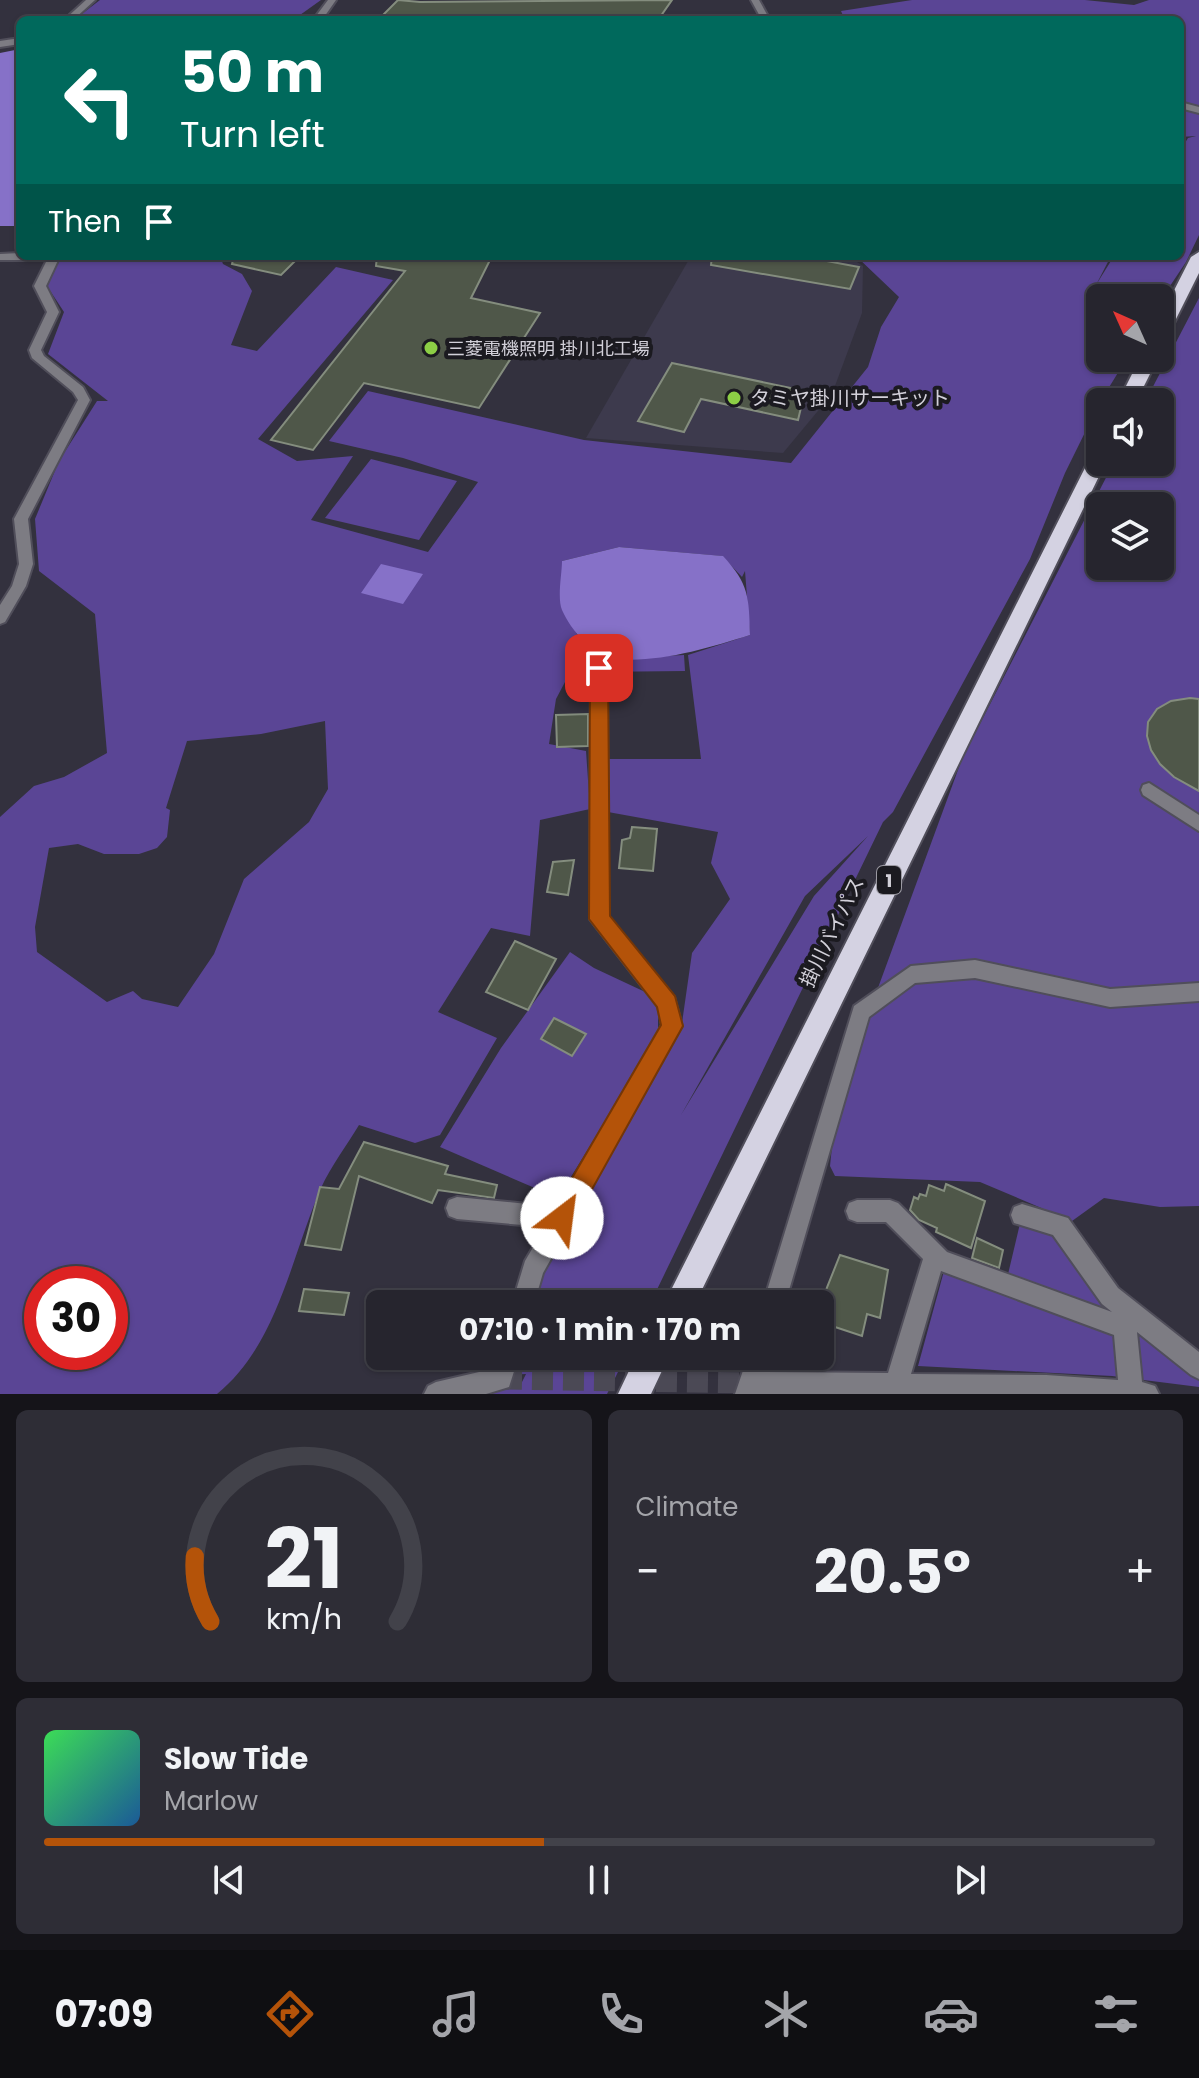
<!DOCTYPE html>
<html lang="en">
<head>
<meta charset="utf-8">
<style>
	:root { --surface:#26252e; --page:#2e2d36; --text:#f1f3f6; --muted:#a4a5aa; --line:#42424a; --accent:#b45309 }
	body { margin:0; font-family:Poppins,"Noto Sans JP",sans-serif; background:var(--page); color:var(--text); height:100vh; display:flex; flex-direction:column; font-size:30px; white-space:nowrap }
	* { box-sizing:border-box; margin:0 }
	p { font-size:26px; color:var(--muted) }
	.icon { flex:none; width:44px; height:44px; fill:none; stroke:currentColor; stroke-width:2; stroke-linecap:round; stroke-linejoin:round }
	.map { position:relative; height:1394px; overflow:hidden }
	.details { display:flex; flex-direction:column; gap:16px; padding:16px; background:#151419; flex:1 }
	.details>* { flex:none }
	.hud { position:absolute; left:16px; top:16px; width:1168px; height:244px; border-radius:12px; box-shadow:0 2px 6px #0004,0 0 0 2px var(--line); background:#00695c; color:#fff; overflow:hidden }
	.needle { width:52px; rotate:315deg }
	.fabs { position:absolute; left:1086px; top:284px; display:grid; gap:16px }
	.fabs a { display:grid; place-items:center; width:88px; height:88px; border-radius:12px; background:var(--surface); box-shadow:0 2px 6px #0004,0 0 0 2px var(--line); font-size:40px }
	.speed { position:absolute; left:24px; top:1266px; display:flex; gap:16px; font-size:40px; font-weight:700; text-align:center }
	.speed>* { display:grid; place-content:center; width:104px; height:104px; border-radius:50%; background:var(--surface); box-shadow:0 2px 6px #0004,0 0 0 2px var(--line); line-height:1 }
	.speed .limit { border:12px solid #d22; background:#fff; color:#111 }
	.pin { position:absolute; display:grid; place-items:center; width:68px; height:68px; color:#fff; margin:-34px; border-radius:16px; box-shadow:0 4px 12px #0006 }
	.me { position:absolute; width:88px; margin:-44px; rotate:30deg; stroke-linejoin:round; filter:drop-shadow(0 0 6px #0008) }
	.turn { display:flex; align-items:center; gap:28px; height:168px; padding:0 32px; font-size:36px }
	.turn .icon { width:104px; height:104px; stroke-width:2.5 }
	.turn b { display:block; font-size:56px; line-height:68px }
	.then { display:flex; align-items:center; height:76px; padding:0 32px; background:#0003; gap:16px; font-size:30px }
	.big { font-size:60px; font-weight:700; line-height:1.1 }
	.details .tile { flex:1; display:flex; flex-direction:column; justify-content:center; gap:12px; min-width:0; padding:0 28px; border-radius:12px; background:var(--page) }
	.details .dial { align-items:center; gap:0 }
	.dial svg { height:208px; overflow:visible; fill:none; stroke:var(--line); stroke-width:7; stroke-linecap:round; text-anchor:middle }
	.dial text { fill:var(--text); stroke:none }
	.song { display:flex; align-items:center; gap:24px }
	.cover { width:96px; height:96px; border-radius:12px; background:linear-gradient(135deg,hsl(130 70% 55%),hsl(210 70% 35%)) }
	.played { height:8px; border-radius:4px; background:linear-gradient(90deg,var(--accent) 45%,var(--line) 45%) }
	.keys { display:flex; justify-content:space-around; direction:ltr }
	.heat { display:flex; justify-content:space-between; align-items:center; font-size:44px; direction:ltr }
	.details .tiles { flex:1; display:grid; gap:16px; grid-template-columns:1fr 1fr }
	.tile:last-child { grid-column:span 2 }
	.trip { position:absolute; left:366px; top:1290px; width:468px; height:80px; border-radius:12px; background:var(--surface); box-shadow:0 2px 6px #0004,0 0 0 2px var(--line); font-weight:700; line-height:80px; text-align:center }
	.dock { display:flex; height:128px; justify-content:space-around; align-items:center; background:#0f0f12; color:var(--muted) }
	.dock .icon { width:56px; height:56px }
	.dock .selected { color:var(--accent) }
	.dock b { font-size:36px; color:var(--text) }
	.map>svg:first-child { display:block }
	.built { fill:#3d3a4d }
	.green { fill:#5a4595; fill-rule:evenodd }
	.water { fill:#8671c8 }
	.building { fill:#4f5749; stroke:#848d7e; stroke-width:2 }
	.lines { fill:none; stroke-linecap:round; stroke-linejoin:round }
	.minor-tunnel { stroke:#4b4955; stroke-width:21; stroke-dasharray:21 10; stroke-linecap:butt }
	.minor-casing { stroke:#504e5a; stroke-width:4 }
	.tertiary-casing { stroke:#504e5a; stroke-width:4 }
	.trunk-casing { stroke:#504e5a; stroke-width:4 }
	.minor { fill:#7d7c83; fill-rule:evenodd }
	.tertiary { fill:#7d7c83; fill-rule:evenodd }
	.trunk { fill:#d4d2e2; fill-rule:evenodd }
	.route { fill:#b45309; stroke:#753606; stroke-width:2 }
	.poi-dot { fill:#8cce45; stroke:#1b1a20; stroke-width:3 }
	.labels { text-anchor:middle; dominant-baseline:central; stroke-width:8; stroke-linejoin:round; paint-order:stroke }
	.far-poi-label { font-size:18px; fill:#d2d0d9; stroke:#1b1a20; text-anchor:start }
	.shield { fill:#1b1a20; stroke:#9b99a2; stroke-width:2 }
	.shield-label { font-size:18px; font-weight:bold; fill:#d2d0d9 }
	.poi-label { font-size:20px; fill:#d2d0d9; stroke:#1b1a20; text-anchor:start }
	.street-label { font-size:20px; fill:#d2d0d9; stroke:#1b1a20 }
</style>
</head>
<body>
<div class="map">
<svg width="1199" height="1394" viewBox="0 0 1199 1394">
	<rect width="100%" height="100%" fill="#33313e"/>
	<!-- built -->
	<path class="built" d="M 691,256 L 848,256 L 863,266 L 862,313 L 832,394 L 783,453 L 586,438 Z"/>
	<!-- green -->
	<path class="green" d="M 100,0 L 321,0 L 293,20 L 74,20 Z
		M 912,0 L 1085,0 L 1134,5 L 1149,0 L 1199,0 L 1199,107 L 1180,102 L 1180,20 L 845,20 L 841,11 Z
		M 1180,105 L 1199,110 L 1199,235 L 1186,262 L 1160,301 L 1160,298 L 1100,298 L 1100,358 L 1127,358 L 1100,402 L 1065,473 L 1030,559 L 893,812 L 883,822 L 650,1304 L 534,1304 L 543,1274 L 681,1030 L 692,953 L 730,899 L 711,863 L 718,832 L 608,812 L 609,759 L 701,759 L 688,655 L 750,635 L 745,571 L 742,577 L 722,556 L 619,547 L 562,561 C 566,583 568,609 575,630 C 589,669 653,656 684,655 L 685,671 L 592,672 L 565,682 L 556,699 L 549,744 L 586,751 L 590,809 L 540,820 L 530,936 L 491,928 L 438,1012 L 497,1038 L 440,1135 L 415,1143 L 359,1125 C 347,1145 331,1166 321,1188 C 291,1257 278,1344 217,1394 L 0,1394 L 0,817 L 34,786 L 64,777 L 107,753 L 95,614 L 39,571 L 35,519 L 59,461 L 97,401 L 108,401 L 48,354 L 64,312 L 45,283 L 63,256 L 220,256 L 223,264 L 242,274 L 252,291 L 231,345 L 257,351 L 336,267 L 393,280 L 258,439 L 297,461 L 353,456 L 311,520 L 428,552 L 478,482 L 403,458 L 329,441 L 368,391 L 584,440 L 791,463 L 868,367 L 881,327 L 899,297 L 856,256 L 1111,256 L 1096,285 L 1114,256 L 1180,256 L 1180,151 L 1188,138 L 1196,136 L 1180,137 ZM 325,721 L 328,789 L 309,822 L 244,879 L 214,954 L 178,1007 L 142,999 L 133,991 L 107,1002 L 37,952 L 35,927 L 49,848 L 78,844 L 104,854 L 139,854 L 157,848 L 167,837 L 170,810 L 166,808 L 187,741 L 261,734 ZM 868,836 L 814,896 L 681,1115 L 805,896 ZM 42,1284 L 110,1284 L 110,1352 L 42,1352 Z
		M 1199,298 L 1199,1206 L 1160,1207 L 1104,1198 L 1072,1221 L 980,1182 L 835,1176 L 830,1166 L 839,1079 L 864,1026 L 962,759 L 1114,462 L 1160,462 L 1160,402 L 1145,402 ZM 1100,506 L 1160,506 L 1160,566 L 1100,566 Z
		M 371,459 L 457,481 L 419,540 L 325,518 Z
		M 570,952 L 594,968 L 658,998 L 658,1035 L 558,1198 L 440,1147 L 501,1048 Z
		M 1022,1215 L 1060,1226 L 1108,1302 L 1199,1371 L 1199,1387 L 1112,1376 L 918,1366 L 947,1260 L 1005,1287 Z
		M 514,1356 L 626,1356 L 607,1394 L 473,1394 L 477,1388 L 520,1386 L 526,1374 L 507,1375 Z"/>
	<!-- water -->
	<path class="water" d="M 20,49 L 20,226 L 0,226 L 0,53 Z
		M 619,547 L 723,556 C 749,584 749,597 750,635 C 709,648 659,663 616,659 C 592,656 571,630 562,610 C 557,598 562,574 562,561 Z
		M 381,564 L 423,574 L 403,604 L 361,593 Z"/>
	<!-- building -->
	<path class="building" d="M 398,0 L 420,2 L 672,0 L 658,20 L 378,20 Z
		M 234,256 L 274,256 L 295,261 L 281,275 L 232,264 Z
		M 377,256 L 492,256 L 471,298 L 540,313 L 479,408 L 364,383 L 313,450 L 271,440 L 405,271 L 376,266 Z
		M 712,256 L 800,256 L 859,267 L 850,289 L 711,265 Z
		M 672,363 L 805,391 L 798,420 L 701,399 L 684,432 L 638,421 Z
		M 1190,698 L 1199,699 L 1199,791 L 1174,777 L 1160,764 L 1151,750 L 1147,736 L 1148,722 L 1157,709 L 1171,701 Z
		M 588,714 L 588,746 L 557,747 L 556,715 Z
		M 632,827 L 657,829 L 653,871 L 619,868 L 622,840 L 630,838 Z
		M 574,860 L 568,895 L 547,892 L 553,862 Z
		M 515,941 L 556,959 L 528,1010 L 486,992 Z
		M 554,1018 L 586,1034 L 572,1056 L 541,1039 Z
		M 364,1142 L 448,1166 L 445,1174 L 497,1185 L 494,1198 L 438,1190 L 432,1203 L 359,1176 L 341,1250 L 305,1245 L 320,1187 L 339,1189 Z
		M 946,1184 L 985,1201 L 971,1248 L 936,1232 L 937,1228 L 919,1220 L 910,1210 L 914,1197 L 918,1199 L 920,1194 L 926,1196 L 929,1185 L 944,1191 Z
		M 977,1238 L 1003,1250 L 999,1268 L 972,1258 Z
		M 840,1255 L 888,1270 L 880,1318 L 867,1314 L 862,1336 L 823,1323 L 826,1310 L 820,1305 Z
		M 304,1289 L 349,1293 L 344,1315 L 299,1311 Z"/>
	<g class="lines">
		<!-- minor-tunnel -->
		<path class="minor-tunnel" d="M 501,1379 L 751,1383"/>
		<!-- minor casing -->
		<g class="minor-casing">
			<path id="minor" d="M 86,0 L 95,0 L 73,20 L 64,20 Z
				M 20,38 L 20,44 L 0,47 L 0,41 Z
				M 1180,102 L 1199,107 L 1199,113 L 1180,108 Z
				M 20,253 L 20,256 L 60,256 L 46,286 L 59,312 L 41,350 L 44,356 L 83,387 L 90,400 L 28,519 L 33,564 L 26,586 L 5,622 L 0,624 L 0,605 L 12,586 L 19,564 L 14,519 L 78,400 L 73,392 L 32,358 L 29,350 L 47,312 L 34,286 L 47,260 L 0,260 L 0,254 Z
				M 599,662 L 607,668 L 608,917 L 674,997 L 682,1026 L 543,1273 L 534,1304 L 512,1304 L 525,1261 L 545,1227 L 457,1219 L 449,1216 L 446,1208 L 449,1200 L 457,1197 L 557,1207 L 662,1025 L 658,1007 L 590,919 L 591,668 Z
				M 1149,783 L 1199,815 L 1199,831 L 1143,795 L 1141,790 L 1143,785 Z
				M 975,960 L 1110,989 L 1199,983 L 1199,1001 L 1110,1007 L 975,978 L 915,983 L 869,1017 L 785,1304 L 763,1304 L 854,1006 L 911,966 Z
				M 857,1200 L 890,1200 L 898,1203 L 947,1252 L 1112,1312 L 1102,1304 L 1053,1235 L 1014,1223 L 1011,1215 L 1014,1207 L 1022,1204 L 1068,1218 L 1118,1288 L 1199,1352 L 1199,1379 L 1191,1375 L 1137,1332 L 1142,1382 L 1155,1386 L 1159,1394 L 735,1394 L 748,1356 L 770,1356 L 766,1372 L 888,1373 L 923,1259 L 886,1222 L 857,1222 L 849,1219 L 846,1211 L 849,1203 ZM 941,1271 L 1114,1335 L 1118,1380 L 1046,1375 L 911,1374 Z
				M 497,1356 L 519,1356 L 509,1387 L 486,1394 L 424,1394 L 428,1386 L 436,1382 L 492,1369 Z"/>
		</g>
		<!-- tertiary casing -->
		<g class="tertiary-casing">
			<path id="tertiary" d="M 328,0 L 336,0 L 322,20 L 313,20 Z
				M 751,0 L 759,0 L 770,20 L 762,20 Z"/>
		</g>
		<!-- trunk casing -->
		<g class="trunk-casing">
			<path id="trunk" d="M 1199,252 L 1199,273 L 1168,335 L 1160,340 L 1160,318 L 1191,257 Z
				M 1140,358 L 1158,358 L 1136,402 L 1118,402 Z
				M 1100,450 L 1100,462 L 1106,462 L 695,1304 L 664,1304 L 1091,456 Z
				M 636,1356 L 669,1356 L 651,1394 L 618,1394 Z"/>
		</g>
		<!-- minor -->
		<use href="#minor" class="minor"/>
		<!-- tertiary -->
		<use href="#tertiary" class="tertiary"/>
		<!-- trunk -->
		<use href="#trunk" class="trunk"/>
	</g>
	<!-- route -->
	<path class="route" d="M 599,661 L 608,668 L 610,916 L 675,996 L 683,1026 L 571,1227 L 562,1230 L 554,1227 L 550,1218 L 554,1209 L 661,1025 L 657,1007 L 589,919 L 590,668 Z"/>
	<!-- markers -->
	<g class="poi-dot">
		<circle cx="431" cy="348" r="8"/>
		<circle cx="734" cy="398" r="8"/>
	</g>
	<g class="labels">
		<!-- far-poi labels -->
		<g class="far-poi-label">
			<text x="447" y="348">三菱電機照明 掛川北工場</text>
		</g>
		<!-- shield labels -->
		<rect class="shield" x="877" y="866" width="24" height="28" rx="6"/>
		<g class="shield-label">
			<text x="889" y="880">1</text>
		</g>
		<!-- poi labels -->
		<g class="poi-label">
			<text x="750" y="398">タミヤ掛川サーキット</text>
		</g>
		<!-- street labels -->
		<g class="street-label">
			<text transform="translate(832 932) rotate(-64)">掛川バイパス</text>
		</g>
	</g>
</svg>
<div class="fabs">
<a><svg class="needle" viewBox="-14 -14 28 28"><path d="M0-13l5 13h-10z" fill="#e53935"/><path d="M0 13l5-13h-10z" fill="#a4a5aa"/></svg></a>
<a><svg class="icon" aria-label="sound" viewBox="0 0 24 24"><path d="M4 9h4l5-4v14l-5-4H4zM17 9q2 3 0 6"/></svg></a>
<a><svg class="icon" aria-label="layers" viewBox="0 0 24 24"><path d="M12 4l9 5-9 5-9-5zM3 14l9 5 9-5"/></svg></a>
</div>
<div class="speed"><div class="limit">30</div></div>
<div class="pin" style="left:599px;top:668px;background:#d93025"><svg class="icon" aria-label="arrive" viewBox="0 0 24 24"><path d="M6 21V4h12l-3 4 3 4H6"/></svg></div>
<svg class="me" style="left:562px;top:1218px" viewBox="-20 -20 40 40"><circle r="19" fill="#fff"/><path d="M0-13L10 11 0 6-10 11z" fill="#b45309"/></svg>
<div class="trip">07:10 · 1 min · 170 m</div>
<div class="hud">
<div class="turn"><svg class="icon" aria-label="left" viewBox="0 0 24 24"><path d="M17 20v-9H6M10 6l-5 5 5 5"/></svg><div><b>50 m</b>Turn left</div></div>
<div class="then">Then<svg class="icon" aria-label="arrive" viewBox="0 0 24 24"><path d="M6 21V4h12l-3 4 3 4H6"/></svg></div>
</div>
</div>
<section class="details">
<div class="tiles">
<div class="tile dial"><svg viewBox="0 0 100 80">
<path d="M14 69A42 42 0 1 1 86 69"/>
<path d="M14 69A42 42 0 0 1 8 44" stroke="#b45309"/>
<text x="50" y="56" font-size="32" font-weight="700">21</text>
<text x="50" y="72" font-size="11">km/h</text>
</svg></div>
<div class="tile"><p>Climate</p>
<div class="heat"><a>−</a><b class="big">20.5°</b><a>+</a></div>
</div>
<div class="tile">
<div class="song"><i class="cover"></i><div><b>Slow Tide</b><p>Marlow</p></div></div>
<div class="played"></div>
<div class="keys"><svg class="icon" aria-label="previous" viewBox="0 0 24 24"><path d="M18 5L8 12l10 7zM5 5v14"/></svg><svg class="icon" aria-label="pause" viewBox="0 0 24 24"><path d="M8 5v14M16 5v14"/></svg><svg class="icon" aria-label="next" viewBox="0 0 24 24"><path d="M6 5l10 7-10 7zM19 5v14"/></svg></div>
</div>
</div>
</section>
<nav class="dock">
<b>07:09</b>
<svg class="icon selected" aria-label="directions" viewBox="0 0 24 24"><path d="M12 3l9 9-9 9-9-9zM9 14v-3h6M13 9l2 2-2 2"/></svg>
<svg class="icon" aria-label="music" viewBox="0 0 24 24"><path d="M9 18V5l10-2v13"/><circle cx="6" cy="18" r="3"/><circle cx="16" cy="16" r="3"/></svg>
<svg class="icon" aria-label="phone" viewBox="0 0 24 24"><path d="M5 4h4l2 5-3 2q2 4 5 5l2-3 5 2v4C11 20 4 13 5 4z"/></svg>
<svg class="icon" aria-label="climate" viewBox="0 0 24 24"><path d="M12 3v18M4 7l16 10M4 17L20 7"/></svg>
<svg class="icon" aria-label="car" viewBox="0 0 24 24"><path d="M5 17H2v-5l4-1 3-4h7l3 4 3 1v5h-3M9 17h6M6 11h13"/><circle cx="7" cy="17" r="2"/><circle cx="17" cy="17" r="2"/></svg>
<svg class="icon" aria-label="filters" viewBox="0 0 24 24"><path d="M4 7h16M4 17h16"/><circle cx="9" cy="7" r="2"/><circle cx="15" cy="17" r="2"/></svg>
</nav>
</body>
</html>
